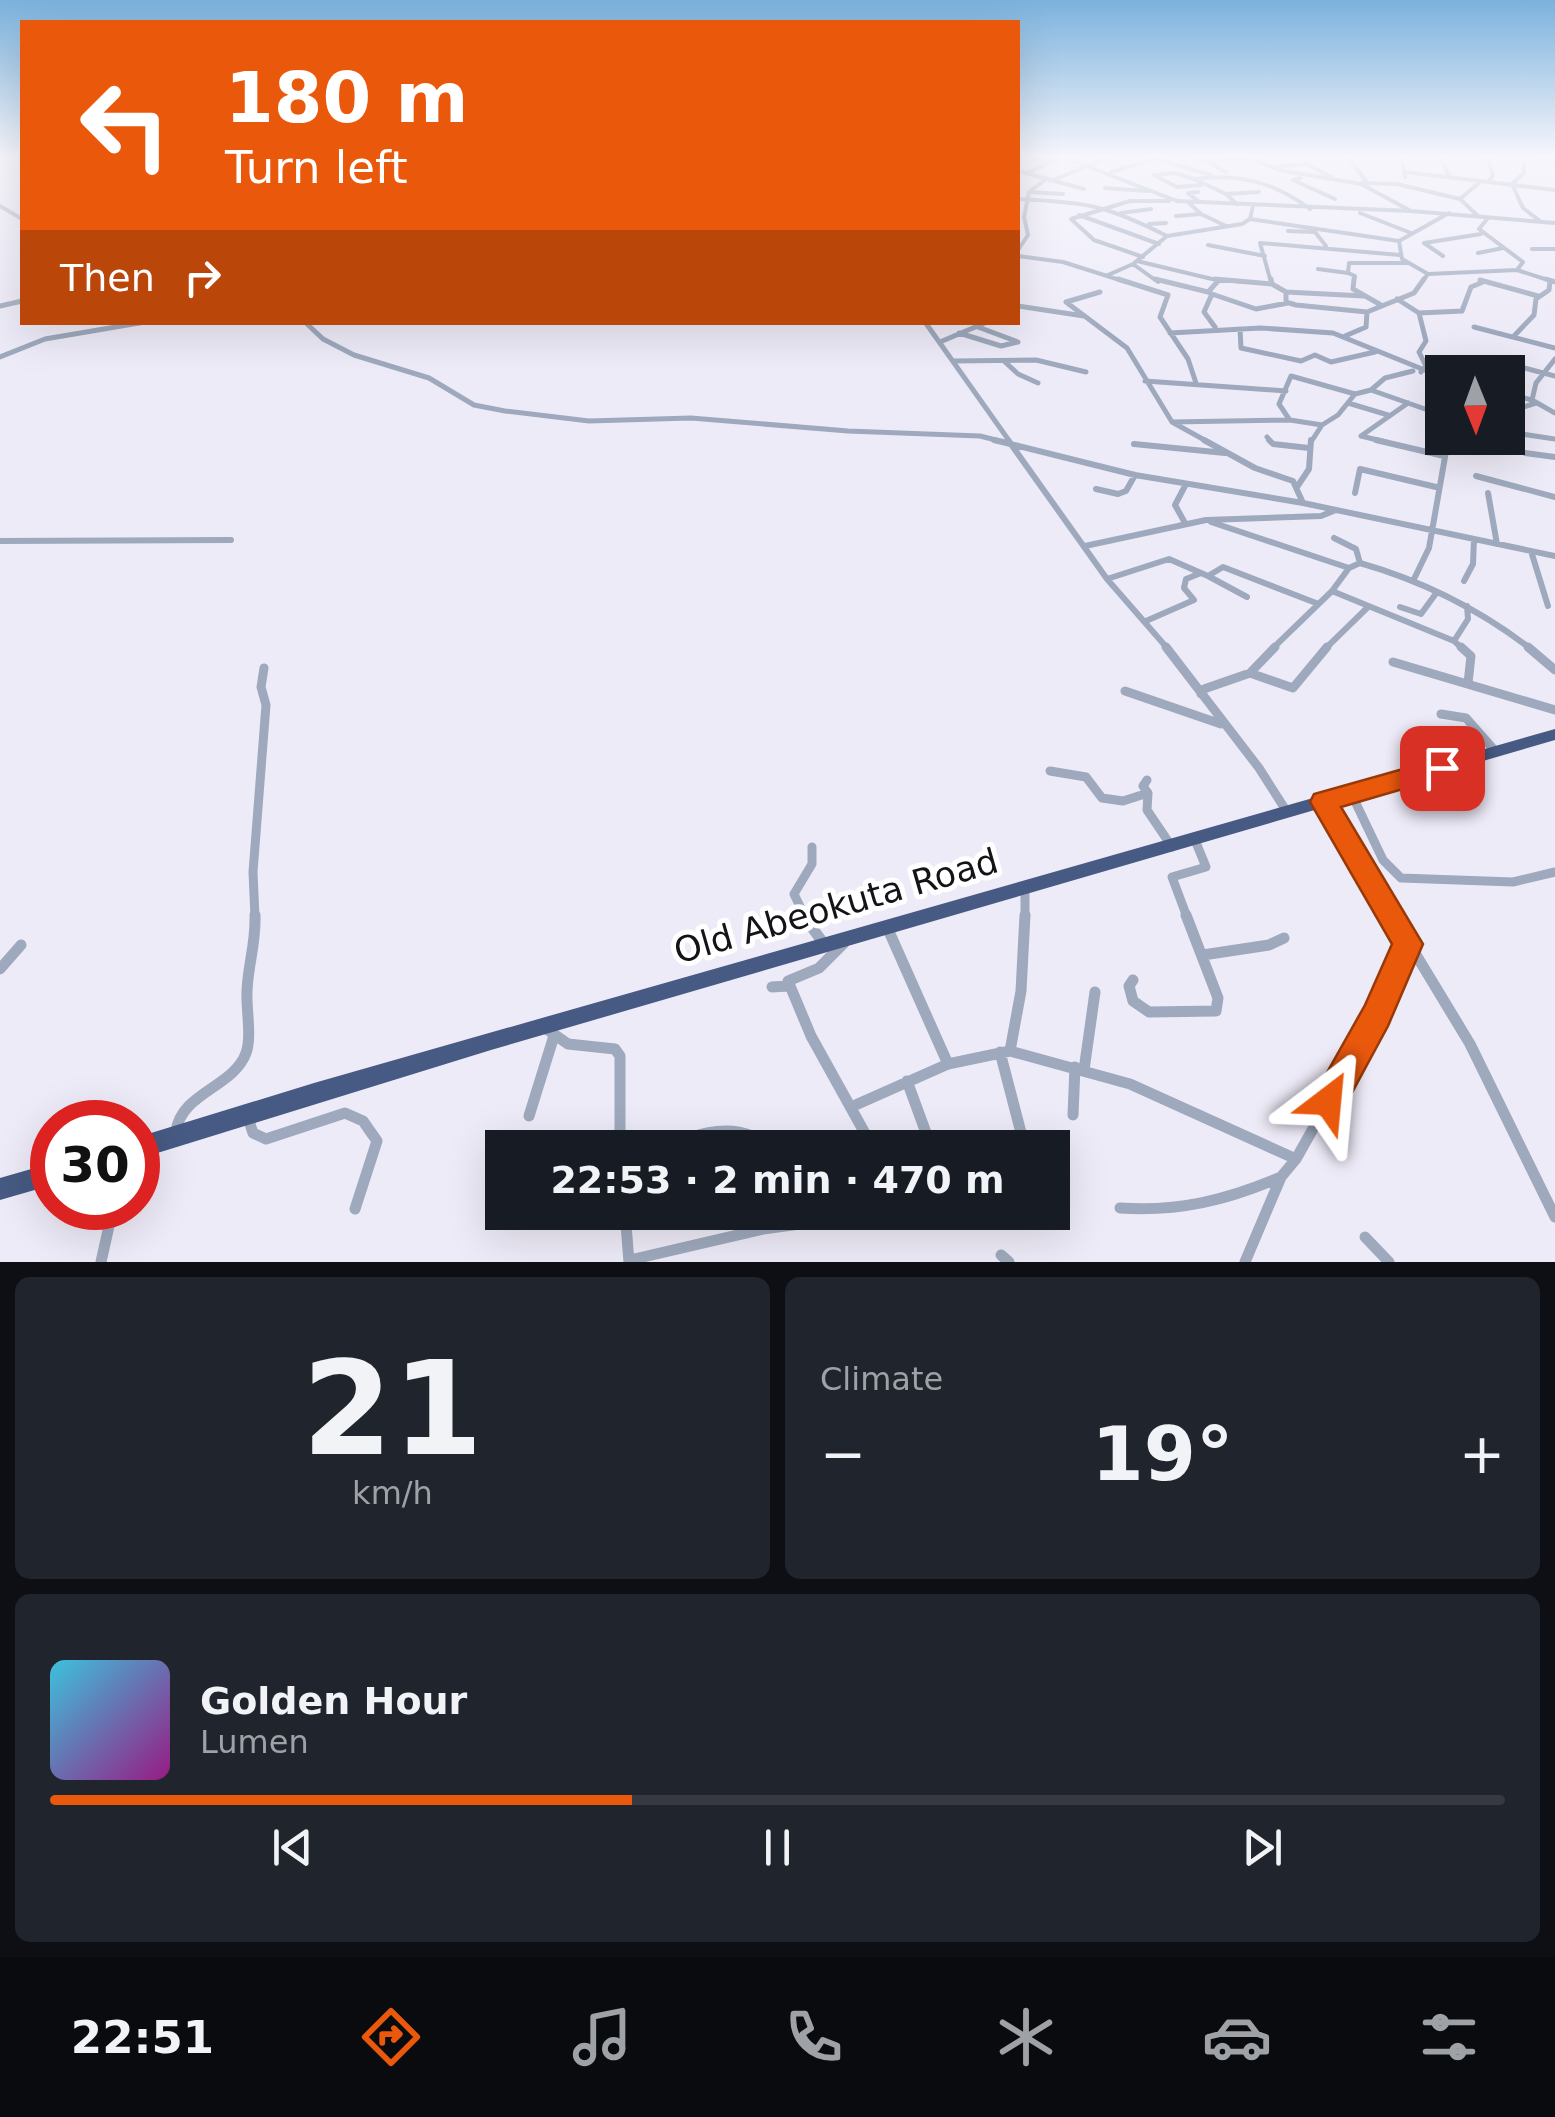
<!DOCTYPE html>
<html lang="en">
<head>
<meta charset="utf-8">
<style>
	:root { --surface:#171b24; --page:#20242c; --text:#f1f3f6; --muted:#9ea1a6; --line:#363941; --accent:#ea580c }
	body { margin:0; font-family:"DejaVu Sans",sans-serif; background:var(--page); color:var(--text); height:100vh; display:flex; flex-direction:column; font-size:38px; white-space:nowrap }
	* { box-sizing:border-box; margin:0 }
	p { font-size:32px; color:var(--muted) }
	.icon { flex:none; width:55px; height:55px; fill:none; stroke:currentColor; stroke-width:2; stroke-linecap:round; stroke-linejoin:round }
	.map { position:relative; height:1262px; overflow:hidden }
	.drawer { display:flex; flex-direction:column; gap:15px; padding:15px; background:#0d0f14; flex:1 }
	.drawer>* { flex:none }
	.banner { position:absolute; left:20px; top:20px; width:1000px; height:305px; border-radius:0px; box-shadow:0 10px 40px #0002; background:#ea580c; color:#fff; overflow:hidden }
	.needle { width:65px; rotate:179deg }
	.fabs { position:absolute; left:1425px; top:355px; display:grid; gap:20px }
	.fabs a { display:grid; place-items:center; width:100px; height:100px; border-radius:0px; background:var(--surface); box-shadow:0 10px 40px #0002; font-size:50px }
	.speed { position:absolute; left:30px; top:1100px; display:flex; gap:20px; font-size:50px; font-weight:700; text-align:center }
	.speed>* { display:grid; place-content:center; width:130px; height:130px; border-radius:50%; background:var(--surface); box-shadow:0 10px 40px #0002; line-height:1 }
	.speed .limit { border:15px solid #d22; background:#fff; color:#111 }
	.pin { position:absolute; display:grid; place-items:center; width:85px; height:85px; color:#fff; margin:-42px; border-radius:20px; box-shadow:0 5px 15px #0006 }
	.me { position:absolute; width:110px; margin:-55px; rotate:29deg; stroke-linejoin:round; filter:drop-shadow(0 0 8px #0008) }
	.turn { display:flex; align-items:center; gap:35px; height:210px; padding:0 40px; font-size:45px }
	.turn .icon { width:130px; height:130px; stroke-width:2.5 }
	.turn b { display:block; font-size:70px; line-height:85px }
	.then { display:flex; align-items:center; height:95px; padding:0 40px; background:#0003; gap:20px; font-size:38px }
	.big { font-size:75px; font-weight:700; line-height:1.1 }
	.drawer .card { flex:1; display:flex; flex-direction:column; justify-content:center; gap:15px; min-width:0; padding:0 35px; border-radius:15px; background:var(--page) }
	.drawer .dial { align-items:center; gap:0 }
	.dial b { font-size:130px; line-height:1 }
	.song { display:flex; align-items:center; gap:30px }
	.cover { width:120px; height:120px; border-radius:15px; background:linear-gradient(135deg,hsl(190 70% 55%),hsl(310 70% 35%)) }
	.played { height:10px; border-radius:5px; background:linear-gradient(90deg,var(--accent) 40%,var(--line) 40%) }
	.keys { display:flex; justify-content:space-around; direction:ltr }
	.heat { display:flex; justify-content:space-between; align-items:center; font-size:55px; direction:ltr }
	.drawer .tiles { flex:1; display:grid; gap:15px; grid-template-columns:1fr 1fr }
	.card:last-child { grid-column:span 2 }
	.trip { position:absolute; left:485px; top:1130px; width:585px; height:100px; border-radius:0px; background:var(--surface); box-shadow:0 10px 40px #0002; font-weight:700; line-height:100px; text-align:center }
	.tabs { display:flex; height:160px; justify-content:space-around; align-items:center; background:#090b0e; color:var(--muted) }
	.tabs .icon { width:70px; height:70px }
	.tabs .current { color:var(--accent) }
	.tabs b { font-size:45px; color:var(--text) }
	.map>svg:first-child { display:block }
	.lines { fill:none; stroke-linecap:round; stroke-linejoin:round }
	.street-far4 { stroke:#9ea9bd; stroke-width:4 }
	.street-far3 { stroke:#9ea9bd; stroke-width:5 }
	.street-far2 { stroke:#9ea9bd; stroke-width:6 }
	.street-far1 { stroke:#9ea9bd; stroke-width:9 }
	.street { stroke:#9ea9bd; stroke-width:11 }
	.highway { fill:#465a83; fill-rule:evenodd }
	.route { fill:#ea580c; stroke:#983908; stroke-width:2.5 }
	.labels { text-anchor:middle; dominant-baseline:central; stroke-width:10; stroke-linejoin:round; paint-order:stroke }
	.near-street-label { font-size:35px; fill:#141317; stroke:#fff }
</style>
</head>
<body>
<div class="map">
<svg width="1555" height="1262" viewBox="0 0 1555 1262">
	<rect width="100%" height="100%" fill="#eeebf8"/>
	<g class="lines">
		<!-- street-far4 -->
		<path class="street-far4" d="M 1028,156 L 1049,162
			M 1061,156 L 1177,201 L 1411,211
			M 1146,156 L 1211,175
			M 1197,156 L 1226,172
			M 1245,156 L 1279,170 L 1361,184 L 1411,211 L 1555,223
			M 1347,156 L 1366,181
			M 1401,156 L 1405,177
			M 1440,156 L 1449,176
			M 1487,156 L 1493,175 L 1489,181
			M 1542,159 L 1555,161
			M 1200,161 L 1246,158
			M 1524,165 L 1524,173 L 1512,184 L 1523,208 L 1541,222
			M 1274,167 L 1307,164 L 1331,177
			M 1018,171 L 1084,189
			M 1111,172 L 1155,159
			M 1405,172 L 1555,190
			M 1027,173 L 1062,156
			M 1154,175 L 1177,187 L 1201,185
			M 1155,175 L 1175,173 L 1194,179
			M 1301,178 L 1293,180 L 1335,199
			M 1053,180 L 1113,156
			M 1362,183 L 1397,184 L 1460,199
			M 1105,188 L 1147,191
			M 1029,192 L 1063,194
			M 1198,192 L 1188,193 L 1199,202
			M 1226,194 L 1259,192
			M 1018,199 C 1086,202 1106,205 1167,236
			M 1188,202 L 1201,214 L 1226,226
			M 1237,204 L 1226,194 L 1194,179 C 1238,173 1274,182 1310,209
			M 0,206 L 22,219
			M 1121,213 L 1151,209
			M 1360,213 L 1411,233
			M 1449,213 L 1399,241 L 1402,259 L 1428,274 L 1517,270 L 1554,282
			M 1079,215 L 1159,244
			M 1176,216 L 1201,214
			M 1478,216 L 1460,199 L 1480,182
			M 1488,218 L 1479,229 L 1523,262 L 1517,270
			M 1250,219 L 1399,241
			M 1149,224 L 1166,223
			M 1288,231 L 1315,232 L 1326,246
			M 1208,245 L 1265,256
			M 1532,249 L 1555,249
			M 1018,250 L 1028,235 L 1024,217 L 1029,192 L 1046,179
			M 1478,253 L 1503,248
			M 1018,256 L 1063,262 L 1126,282
			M 1443,256 L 1424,243 L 1481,234
			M 1143,257 L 1094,240 L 1071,219 L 1130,201 L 1169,201
			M 1137,261 L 1212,279 L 1245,282
			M 1133,264 L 1158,282
			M 1318,269 L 1348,273
			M 1108,275 L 1133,264 L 1167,236 L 1242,224 L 1250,219 L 1253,206
			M 1480,280 L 1486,282
			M 1271,282 L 1260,243 L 1400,255
			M 1354,282 L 1355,276 L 1348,273 L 1349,263 L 1407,263
			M 1422,282 L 1428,274"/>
		<!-- street-far3 -->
		<path class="street-far3" d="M 1118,279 L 1168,295 L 1160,317 L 1188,359 L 1196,383
			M 1155,279 L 1208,292
			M 1215,279 L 1272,284 L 1286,292 L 1364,296
			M 1271,279 L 1272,284
			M 1354,279 L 1353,289 L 1381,305
			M 1546,279 L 1555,282
			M 1480,280 L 1538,296
			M 1100,292 L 1066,302 L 1127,348 L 1172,422 L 1208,442
			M 1286,292 L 1286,302 L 1296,305 L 1367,312
			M 1212,294 L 1256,309 L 1288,303
			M 1397,299 L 1419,313 L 1426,341 L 1419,352 L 1426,366 L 1421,372
			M 0,306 L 22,301
			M 1018,306 L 1084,316
			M 1419,313 L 1462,311 L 1471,287 L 1483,282
			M 305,322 L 323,339 L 354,355 L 429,378 L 474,405 L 505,411 L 589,421 L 691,418 L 848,431 L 980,436 L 1004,442
			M 925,322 L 1010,442
			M 1215,327 L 1204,312 L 1212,294 L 1208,292 L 1219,280
			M 1474,327 L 1555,348
			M 1240,329 L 1241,348 L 1301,361 L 1315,355 L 1331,362 L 1375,352
			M 959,333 L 1001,346 L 1018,342 L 978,327
			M 1170,333 L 1261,328 L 1333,333 L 1442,377
			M 1345,336 L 1366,327 L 1367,312 L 1414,293 L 1424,279
			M 1514,336 L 1534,315 L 1536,299 L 1549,290 L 1550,281
			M 940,342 L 987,322
			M 0,357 L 45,339 L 145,322
			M 1487,358 L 1555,376
			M 954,361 L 1036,360 L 1086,372
			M 1004,361 L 1018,374 L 1038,383
			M 1145,381 L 1286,391
			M 1371,390 L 1442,415
			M 1508,394 L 1532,400 L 1555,413
			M 1532,400 L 1536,383 L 1555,359
			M 1348,403 L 1388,415
			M 1508,412 L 1536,403
			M 1289,419 L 1279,404 L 1291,376 L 1355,394
			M 1172,422 L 1290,420 L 1322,425
			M 1508,432 L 1555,439
			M 1361,436 L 1386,442
			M 1361,436 L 1408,403
			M 1267,437 L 1271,442
			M 1311,442 L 1322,425 L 1338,415 L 1355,394 L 1371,390 L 1385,378 L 1413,371
			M 1447,442 L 1448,438"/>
		<!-- street-far2 -->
		<path class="street-far2" d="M 994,440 L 1135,475 L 1303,503 L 1555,556
			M 1008,440 L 1107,579 L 1168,649
			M 1204,440 L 1255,468 L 1293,481 L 1303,503
			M 1269,440 L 1273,444 L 1309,448
			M 1376,440 L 1444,456
			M 1134,444 L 1225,453
			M 1525,453 L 1555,457
			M 1476,476 L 1555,497
			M 1297,487 L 1309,469 L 1311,440
			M 1096,489 L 1118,494 L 1126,491 L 1135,475
			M 1355,493 L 1360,469 L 1436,487
			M 1488,493 L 1497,544
			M 1211,522 L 1349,568
			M 1185,523 L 1175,505 L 1186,484
			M 1334,538 L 1356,549 L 1360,563
			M 0,541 L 231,540
			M 1085,546 L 1206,520 L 1321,516 L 1336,510
			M 1531,551 L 1548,606
			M 1360,563 C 1423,581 1479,609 1531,649
			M 1208,576 L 1247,597
			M 1107,579 L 1169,559 L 1201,573
			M 1414,579 L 1429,548 L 1448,440
			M 1464,581 L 1473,564 L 1474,539
			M 1332,591 L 1454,641 L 1463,649
			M 1400,607 L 1421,614 L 1437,592
			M 1146,621 L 1194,600 L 1184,588 L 1186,579 L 1201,573 L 1208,576 L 1223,567 L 1316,603
			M 1454,641 L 1468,619 L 1467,606
			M 1272,649 L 1332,591 L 1349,568 L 1360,563
			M 1325,649 L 1367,608"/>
		<!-- street-far1 -->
		<path class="street-far1" d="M 1166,647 L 1259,768 L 1287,812
			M 1461,647 L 1471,656 L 1468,683
			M 1528,647 L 1555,670
			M 1393,662 L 1555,710
			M 1250,673 L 1293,688 L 1327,647
			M 1125,691 L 1221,724
			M 1201,694 L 1204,689 L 1250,673 L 1275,647
			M 1441,714 L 1466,718 L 1496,752
			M 1050,771 L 1086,777 L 1102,798 L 1123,801 L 1148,793
			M 1147,780 L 1143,786 L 1148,793 L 1147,810 L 1172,847
			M 1352,795 L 1383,860 L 1401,878 L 1513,882 L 1555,872
			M 1324,802 L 1393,917
			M 1025,890 L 1025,917
			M 255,917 L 253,872 L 266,705 L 261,687 L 264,668
			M 805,917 L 794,894 L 812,864 L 812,847
			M 1187,917 L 1172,877 L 1206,867 L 1195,840"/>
		<!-- street -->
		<path class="street" d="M 803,915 L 824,944
			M 1392,915 L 1470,1044 L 1555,1217
			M 887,927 L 948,1064
			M 844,943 L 819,968 L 788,981 L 811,1036 L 867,1137
			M 1203,955 L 1269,945 L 1284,938
			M 0,969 L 21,945
			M 1133,980 L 1129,986 L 1133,1001 L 1149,1012 L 1216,1011 L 1218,998 L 1186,915
			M 772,987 L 789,986
			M 545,1028 L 568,1044 L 615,1049 L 620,1056 L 620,1148
			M 1010,1051 L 1130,1084 L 1296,1159
			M 1000,1052 L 1025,1148
			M 1084,1070 L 1095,992
			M 907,1081 L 929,1141
			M 851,1107 L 948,1064 L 1010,1051 L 1021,991 L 1025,915
			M 247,1115 L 253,1133 L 266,1139 L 345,1113 L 363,1121 L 377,1141 L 355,1209
			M 1073,1115 L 1075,1067
			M 529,1116 L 553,1039
			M 176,1132 C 180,1093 234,1087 246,1053 C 252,1036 246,1010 247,991 C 248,964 256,944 255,915
			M 664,1148 C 692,1136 722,1124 752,1136 L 754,1148
			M 1120,1208 C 1179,1212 1227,1200 1281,1177
			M 625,1212 L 629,1262
			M 763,1229 L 888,1212
			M 1365,1237 L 1389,1262
			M 1001,1255 L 1009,1262
			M 630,1260 L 763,1229 L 768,1212
			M 101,1262 L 113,1208
			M 1245,1262 L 1281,1177 L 1296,1159 L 1377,1015 L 1408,943"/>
		<!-- highway -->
		<path class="highway" d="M 1555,729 L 1555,740 L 491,1050 L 138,1159 L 138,1137 L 314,1083 Z
			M 52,1163 L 52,1185 L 0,1200 L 0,1178 Z"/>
	</g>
	<!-- sky -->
	<linearGradient id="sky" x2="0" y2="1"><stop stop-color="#7bb2dd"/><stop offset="0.47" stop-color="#f7f6fc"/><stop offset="1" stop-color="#f7f6fc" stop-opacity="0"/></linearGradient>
	<rect width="1555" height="333" fill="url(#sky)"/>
	<!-- route -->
	<path class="route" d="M 1442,758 L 1451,761 L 1455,768 L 1451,775 L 1341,807 L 1423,944 L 1388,1026 L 1341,1113 L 1328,1118 L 1316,1113 L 1311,1101 L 1365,1005 L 1392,944 L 1310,802 L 1314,794 Z"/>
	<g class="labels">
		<!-- near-street labels -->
		<g class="near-street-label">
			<text transform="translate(836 906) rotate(-16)">Old Abeokuta Road</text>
		</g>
	</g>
</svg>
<div class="fabs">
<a><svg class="needle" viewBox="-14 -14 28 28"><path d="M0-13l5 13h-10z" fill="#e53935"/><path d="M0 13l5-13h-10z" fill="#9ea1a6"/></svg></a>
</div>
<div class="speed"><div class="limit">30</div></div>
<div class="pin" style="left:1442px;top:768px;background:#d93025"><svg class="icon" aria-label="arrive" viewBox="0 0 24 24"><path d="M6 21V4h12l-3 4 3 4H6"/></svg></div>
<svg class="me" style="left:1328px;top:1101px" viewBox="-20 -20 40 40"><path d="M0-17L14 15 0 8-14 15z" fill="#ea580c" stroke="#fff" stroke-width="4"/></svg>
<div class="trip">22:53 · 2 min · 470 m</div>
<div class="banner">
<div class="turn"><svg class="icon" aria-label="left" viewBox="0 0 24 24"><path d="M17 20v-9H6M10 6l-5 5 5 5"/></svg><div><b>180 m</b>Turn left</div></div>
<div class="then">Then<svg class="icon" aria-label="right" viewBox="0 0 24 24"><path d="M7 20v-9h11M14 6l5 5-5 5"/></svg></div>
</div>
</div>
<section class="drawer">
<div class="tiles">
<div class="card dial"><b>21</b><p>km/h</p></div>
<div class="card"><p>Climate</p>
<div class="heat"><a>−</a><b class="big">19°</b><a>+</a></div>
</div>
<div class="card">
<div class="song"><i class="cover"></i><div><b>Golden Hour</b><p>Lumen</p></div></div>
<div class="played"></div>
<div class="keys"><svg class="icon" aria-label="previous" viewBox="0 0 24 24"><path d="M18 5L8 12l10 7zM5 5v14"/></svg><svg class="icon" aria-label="pause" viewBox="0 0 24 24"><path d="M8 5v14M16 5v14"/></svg><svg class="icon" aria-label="next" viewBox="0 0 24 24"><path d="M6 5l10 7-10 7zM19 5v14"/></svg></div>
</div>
</div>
</section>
<nav class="tabs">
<b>22:51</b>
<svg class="icon current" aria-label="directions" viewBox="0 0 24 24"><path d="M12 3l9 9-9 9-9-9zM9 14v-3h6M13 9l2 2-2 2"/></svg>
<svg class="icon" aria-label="music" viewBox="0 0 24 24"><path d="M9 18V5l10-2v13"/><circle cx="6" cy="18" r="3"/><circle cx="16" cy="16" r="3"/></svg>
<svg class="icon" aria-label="phone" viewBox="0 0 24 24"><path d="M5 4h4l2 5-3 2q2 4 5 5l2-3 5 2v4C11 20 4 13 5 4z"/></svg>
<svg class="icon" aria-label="climate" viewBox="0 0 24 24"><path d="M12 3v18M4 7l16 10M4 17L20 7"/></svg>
<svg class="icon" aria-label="car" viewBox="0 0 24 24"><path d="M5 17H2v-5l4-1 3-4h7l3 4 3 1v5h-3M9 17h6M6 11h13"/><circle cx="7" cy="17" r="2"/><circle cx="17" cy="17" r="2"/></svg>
<svg class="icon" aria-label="filters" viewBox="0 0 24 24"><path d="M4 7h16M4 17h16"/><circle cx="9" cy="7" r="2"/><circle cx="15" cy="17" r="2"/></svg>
</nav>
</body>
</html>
